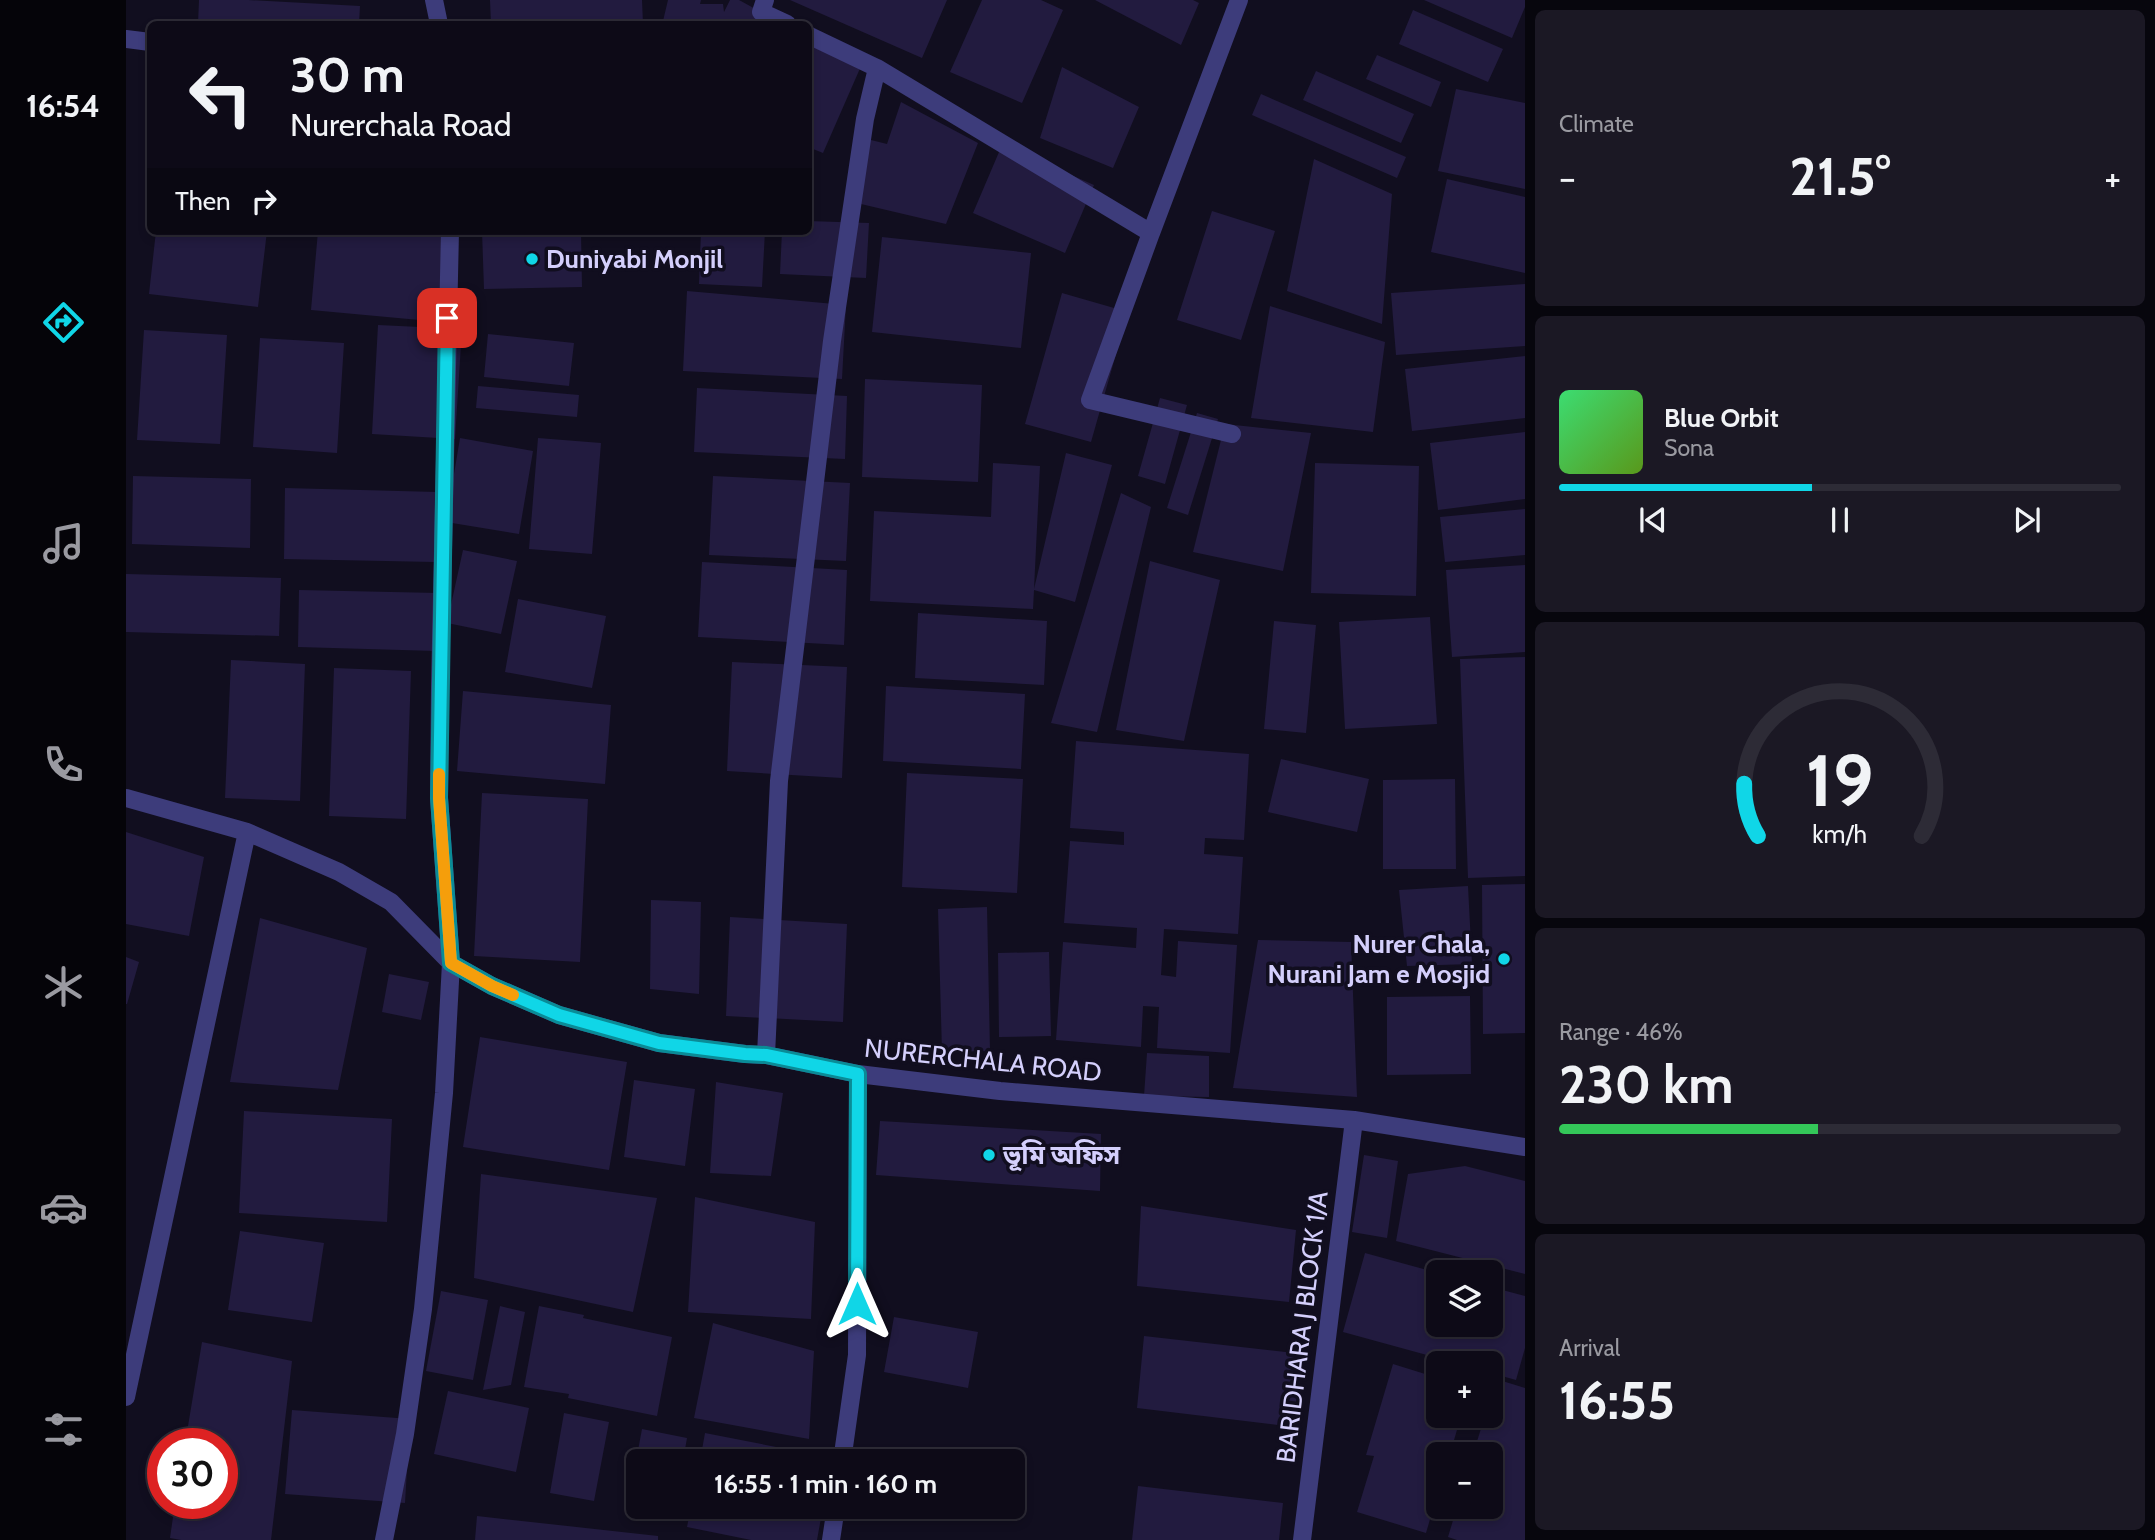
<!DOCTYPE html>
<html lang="en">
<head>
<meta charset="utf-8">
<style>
	:root { --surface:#0d0a17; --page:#1b1824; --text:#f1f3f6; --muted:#9a9aa1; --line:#2d2b36; --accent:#10d6e7 }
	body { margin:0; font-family:Cabin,"Noto Sans Bengali",sans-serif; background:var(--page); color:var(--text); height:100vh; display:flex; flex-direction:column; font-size:26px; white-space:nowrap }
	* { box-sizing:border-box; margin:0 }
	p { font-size:23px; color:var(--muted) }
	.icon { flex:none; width:38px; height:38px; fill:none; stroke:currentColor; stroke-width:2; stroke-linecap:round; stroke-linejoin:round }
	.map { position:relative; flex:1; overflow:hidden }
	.side { display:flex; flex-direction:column; gap:10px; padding:10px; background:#07060d; width:630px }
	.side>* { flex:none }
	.hud { position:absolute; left:21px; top:21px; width:665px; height:214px; border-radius:10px; box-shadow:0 4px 10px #0003,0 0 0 2px var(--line); background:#0d0a17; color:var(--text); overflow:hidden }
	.tools { position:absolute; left:1300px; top:1260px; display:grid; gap:14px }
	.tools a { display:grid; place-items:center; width:77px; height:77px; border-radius:10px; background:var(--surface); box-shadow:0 4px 10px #0003,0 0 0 2px var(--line); font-size:35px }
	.speed { position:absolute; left:21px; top:1428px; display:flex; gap:14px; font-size:35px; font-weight:700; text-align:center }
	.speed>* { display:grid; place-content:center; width:91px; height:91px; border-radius:50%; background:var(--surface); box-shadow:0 4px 10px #0003,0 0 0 2px var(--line); line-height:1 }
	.speed .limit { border:10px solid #d22; background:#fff; color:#111 }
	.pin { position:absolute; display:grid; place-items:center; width:60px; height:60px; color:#fff; margin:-30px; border-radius:14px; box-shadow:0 4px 10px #0006 }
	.me { position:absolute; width:77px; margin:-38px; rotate:0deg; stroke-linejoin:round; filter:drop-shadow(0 0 5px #0008) }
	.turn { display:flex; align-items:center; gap:24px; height:147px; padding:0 28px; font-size:32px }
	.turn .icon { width:91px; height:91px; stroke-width:2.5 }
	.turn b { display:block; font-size:49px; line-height:60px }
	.then { display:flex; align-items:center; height:66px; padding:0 28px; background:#0003; gap:14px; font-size:26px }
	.big { font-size:52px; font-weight:700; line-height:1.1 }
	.side .widget { flex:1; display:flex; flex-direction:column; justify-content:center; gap:10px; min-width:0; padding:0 24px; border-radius:10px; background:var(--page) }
	.side .dial { align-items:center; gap:0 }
	.dial svg { height:182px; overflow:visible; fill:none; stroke:var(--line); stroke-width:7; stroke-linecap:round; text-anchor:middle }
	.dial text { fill:var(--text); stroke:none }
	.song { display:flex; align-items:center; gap:21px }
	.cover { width:84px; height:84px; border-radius:10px; background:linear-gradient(135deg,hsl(140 70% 55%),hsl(90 70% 35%)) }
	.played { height:7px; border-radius:4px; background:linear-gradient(90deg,var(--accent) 45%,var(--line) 45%) }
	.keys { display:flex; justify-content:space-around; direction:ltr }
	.heat { display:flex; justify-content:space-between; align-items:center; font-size:38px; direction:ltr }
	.charge { height:10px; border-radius:5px; background:linear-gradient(90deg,#34c759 46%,var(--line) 0) }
	.trip { position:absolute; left:500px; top:1449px; width:399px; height:70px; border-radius:10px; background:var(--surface); box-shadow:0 4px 10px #0003,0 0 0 2px var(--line); font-weight:700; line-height:70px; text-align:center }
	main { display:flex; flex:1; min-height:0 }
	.menu { display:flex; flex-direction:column; width:126px; justify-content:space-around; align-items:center; background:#050409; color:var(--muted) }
	.menu .icon { width:49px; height:49px }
	.menu .active { color:var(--accent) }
	.menu b { font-size:32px; color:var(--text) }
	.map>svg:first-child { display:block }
	.building { fill:#221b3f }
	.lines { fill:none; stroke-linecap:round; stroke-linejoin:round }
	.minor { stroke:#3d3c7b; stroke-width:18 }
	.route-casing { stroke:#0a8b96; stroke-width:18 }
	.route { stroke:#10d6e7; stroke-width:12 }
	.slow { stroke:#f59e0b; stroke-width:12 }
	.poi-dot { fill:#10d6e7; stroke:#110e1f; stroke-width:2.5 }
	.labels { text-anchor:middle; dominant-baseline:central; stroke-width:7; stroke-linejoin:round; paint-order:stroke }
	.poi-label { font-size:26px; font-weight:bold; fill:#d4cffc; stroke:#110e1f; text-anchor:start }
	.street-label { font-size:26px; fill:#d4cffc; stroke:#110e1f }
</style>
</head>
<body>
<main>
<nav class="menu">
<b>16:54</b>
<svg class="icon active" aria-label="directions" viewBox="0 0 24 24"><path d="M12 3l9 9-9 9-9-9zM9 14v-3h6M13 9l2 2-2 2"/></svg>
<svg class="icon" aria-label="music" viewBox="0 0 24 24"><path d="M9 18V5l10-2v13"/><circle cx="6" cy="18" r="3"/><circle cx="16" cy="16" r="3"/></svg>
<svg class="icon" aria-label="phone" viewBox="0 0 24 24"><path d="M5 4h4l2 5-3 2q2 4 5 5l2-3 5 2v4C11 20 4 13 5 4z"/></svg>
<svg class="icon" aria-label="climate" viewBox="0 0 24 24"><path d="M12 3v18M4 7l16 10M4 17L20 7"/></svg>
<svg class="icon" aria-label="car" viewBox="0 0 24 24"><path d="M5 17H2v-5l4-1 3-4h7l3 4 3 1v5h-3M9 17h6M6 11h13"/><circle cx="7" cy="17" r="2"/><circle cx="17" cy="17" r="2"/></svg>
<svg class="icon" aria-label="filters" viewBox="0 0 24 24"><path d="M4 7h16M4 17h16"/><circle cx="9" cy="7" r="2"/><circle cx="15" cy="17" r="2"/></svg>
</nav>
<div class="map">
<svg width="1399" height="1540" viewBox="0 0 1399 1540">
	<rect width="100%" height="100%" fill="#110e1f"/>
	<!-- building -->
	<path class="building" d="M 73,0 L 122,0 L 234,6 L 233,24 L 72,24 Z
		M 364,0 L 516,0 L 517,24 L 365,24 Z
		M 542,0 L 575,0 L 574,4 L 597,4 L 598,12 L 604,0 L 613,0 L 635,12 L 629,24 L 541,24 L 541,22 L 537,21 Z
		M 664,0 L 821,0 L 796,58 Z
		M 856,0 L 915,0 L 937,10 L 896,103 L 824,72 Z
		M 969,0 L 1067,0 L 1073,3 L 1055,45 Z
		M 1298,0 L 1399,0 L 1399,7 L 1386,38 Z
		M 1287,10 L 1377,49 L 1362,82 L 1273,44 Z
		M 682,32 L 739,57 L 697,153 L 682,147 Z
		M 1251,55 L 1315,82 L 1305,107 L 1240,79 Z
		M 936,67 L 1013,107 L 987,168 L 914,138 Z
		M 1190,71 L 1288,114 L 1275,143 L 1177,100 Z
		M 1330,89 L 1399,103 L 1399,189 L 1312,171 Z
		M 1135,94 L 1280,157 L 1271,178 L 1126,115 Z
		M 775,102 L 852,143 L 820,224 L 718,200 L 733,137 L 761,144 Z
		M 876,145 L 968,185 L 939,253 L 847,213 Z
		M 1188,159 L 1266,194 L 1256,324 L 1161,291 Z
		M 1321,179 L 1399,197 L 1399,273 L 1305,252 Z
		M 1086,211 L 1149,231 L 1115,340 L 1051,320 Z
		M 682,221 L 743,223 L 740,278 L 654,274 L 656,231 L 682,231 Z
		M 30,231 L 141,231 L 132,307 L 23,294 Z
		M 192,231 L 324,231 L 315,322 L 185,310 Z
		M 356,231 L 455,231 L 456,287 L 358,289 Z
		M 575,231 L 639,231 L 636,287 L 573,284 Z
		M 756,237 L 905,253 L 895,348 L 746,332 Z
		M 1399,284 L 1399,346 L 1270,355 L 1265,293 Z
		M 561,291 L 720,305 L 716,379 L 557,371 Z
		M 936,293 L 1002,312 L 965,442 L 899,424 Z
		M 1144,306 L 1259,342 L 1247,432 L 1125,418 Z
		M 252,325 L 336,329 L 329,439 L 246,434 Z
		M 18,330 L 101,335 L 94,444 L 11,440 Z
		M 362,334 L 448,343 L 443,386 L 358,377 Z
		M 134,338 L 218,343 L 211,453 L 127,447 Z
		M 1399,356 L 1399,418 L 1286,431 L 1279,369 Z
		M 739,379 L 856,385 L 852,482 L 736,477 Z
		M 352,386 L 453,395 L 451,417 L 350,408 Z
		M 571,388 L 721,396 L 719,459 L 568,452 Z
		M 1034,398 L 1061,405 L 1039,484 L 1012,476 Z
		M 1071,413 L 1092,419 L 1062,515 L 1041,508 Z
		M 1099,424 L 1185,433 L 1157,571 L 1067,552 Z
		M 1399,432 L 1399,499 L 1312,510 L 1304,443 Z
		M 334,438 L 407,451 L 393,534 L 320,522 Z
		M 412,438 L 475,443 L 466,554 L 403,549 Z
		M 940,453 L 986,465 L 949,602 L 908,590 L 907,609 L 744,601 L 748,511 L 865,517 L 867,463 L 914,466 L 908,589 Z
		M 1189,463 L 1293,466 L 1290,596 L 1185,593 Z
		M 7,476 L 125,479 L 124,548 L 6,544 Z
		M 587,476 L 724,483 L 720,561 L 583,555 Z
		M 159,488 L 311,492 L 309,562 L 158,559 Z
		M 995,493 L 1025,507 L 971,732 L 925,723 Z
		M 1399,509 L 1399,555 L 1319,562 L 1314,517 Z
		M 337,550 L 391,561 L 375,634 L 321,623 Z
		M 1024,561 L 1094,580 L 1058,741 L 990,730 Z
		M 576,562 L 721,570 L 718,645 L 572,637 Z
		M 1399,565 L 1399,652 L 1326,657 L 1320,570 Z
		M 0,574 L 155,578 L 153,636 L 0,632 Z
		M 173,590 L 312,593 L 310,651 L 172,647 Z
		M 392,599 L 480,616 L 466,688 L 379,672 Z
		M 792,613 L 921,621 L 918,685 L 789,678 Z
		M 1304,617 L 1311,724 L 1219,729 L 1213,622 Z
		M 1148,621 L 1190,625 L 1180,733 L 1138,729 Z
		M 1399,657 L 1399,876 L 1342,878 L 1334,659 Z
		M 105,660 L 179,664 L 174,801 L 99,798 Z
		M 606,662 L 721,667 L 716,778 L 601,771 Z
		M 208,668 L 285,671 L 280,819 L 203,816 Z
		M 760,686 L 899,694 L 895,769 L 757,761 Z
		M 337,691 L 485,705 L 479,784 L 331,771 Z
		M 950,741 L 1123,754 L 1118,840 L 1079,838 L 1078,854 L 1117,857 L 1112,934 L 1038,929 L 1035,975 L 1050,977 L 1052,941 L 1111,945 L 1104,1053 L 1031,1048 L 1033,1007 L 1017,1006 L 1015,1047 L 930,1040 L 937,942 L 1010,948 L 1011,928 L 938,923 L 944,841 L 998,845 L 998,832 L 944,828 Z
		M 1155,759 L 1243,779 L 1231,832 L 1142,812 Z
		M 781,773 L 897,779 L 891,893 L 776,887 Z
		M 1329,779 L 1330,869 L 1257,869 L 1257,780 Z
		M 356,793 L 462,799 L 454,962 L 348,956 Z
		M 0,832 L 78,857 L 63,936 L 0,924 Z
		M 1399,884 L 1399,1033 L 1357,1034 L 1356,885 Z
		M 1342,886 L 1346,964 L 1281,966 L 1273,890 Z
		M 525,900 L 575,902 L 573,994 L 524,989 Z
		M 861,907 L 864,1051 L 816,1052 L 812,909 Z
		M 604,917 L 721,924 L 717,1022 L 600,1016 Z
		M 134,918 L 241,948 L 212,1090 L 104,1082 Z
		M 1132,940 L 1225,942 L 1231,1097 L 1107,1088 Z
		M 923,952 L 925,1036 L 873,1037 L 872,953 Z
		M 0,957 L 13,962 L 1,1004 L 0,1004 Z
		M 263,974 L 303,982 L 295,1020 L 256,1012 Z
		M 1344,996 L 1345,1074 L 1261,1075 L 1261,997 Z
		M 354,1037 L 501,1062 L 483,1170 L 337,1147 Z
		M 1021,1053 L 1083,1056 L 1083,1097 L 1018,1096 Z
		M 508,1080 L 569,1089 L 559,1166 L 498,1157 Z
		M 590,1082 L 657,1093 L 645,1176 L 584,1173 Z
		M 118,1111 L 266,1119 L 261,1222 L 113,1213 Z
		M 754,1121 L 975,1134 L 974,1191 L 750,1175 Z
		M 1238,1155 L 1272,1161 L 1261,1238 L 1226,1232 Z
		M 1339,1166 L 1399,1181 L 1399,1274 L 1270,1241 L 1282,1174 Z
		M 355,1174 L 531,1198 L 507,1312 L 348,1278 Z
		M 569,1197 L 689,1222 L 685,1319 L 562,1312 Z
		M 1015,1206 L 1170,1230 L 1163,1302 L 1011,1286 Z
		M 114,1231 L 198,1243 L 186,1322 L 102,1310 Z
		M 1239,1253 L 1312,1273 L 1312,1325 L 1365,1325 L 1365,1287 L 1399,1296 L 1399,1348 L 1390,1380 L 1365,1373 L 1365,1363 L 1330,1363 L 1217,1332 Z
		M 315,1291 L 362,1300 L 347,1380 L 300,1371 Z
		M 374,1306 L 399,1312 L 385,1385 L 357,1390 Z
		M 413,1306 L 458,1315 L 457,1318 L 546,1337 L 531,1416 L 442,1398 L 443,1394 L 398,1387 Z
		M 768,1317 L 852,1332 L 842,1388 L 758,1372 Z
		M 587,1323 L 688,1351 L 683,1439 L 568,1418 Z
		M 1018,1336 L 1177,1354 L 1168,1427 L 1011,1408 Z
		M 76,1342 L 166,1361 L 145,1540 L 55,1540 L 44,1538 L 49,1503 L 96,1503 L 96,1444 L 59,1444 Z
		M 1267,1364 L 1312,1378 L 1312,1416 L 1335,1416 L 1324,1454 L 1312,1454 L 1312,1492 L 1300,1533 L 1231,1512 L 1248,1456 L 1240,1455 Z
		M 1370,1379 L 1399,1388 L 1399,1540 L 1331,1540 L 1322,1537 L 1331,1507 L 1365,1507 L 1365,1454 L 1347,1454 L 1359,1416 L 1365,1416 L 1365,1397 Z
		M 322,1391 L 403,1408 L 390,1472 L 308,1454 Z
		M 166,1410 L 284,1419 L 279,1503 L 159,1494 Z
		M 438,1413 L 483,1422 L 468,1501 L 424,1493 Z
		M 516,1429 L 561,1438 L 557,1461 L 513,1461 L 513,1507 L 548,1507 L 546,1518 L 501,1509 Z
		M 579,1433 L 707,1458 L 706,1461 L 574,1461 Z
		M 1012,1486 L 1157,1503 L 1153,1540 L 1006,1540 Z
		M 565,1507 L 697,1507 L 691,1540 L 625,1540 L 561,1527 Z
		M 351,1516 L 532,1536 L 532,1540 L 349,1540 Z"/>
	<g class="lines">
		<!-- minor -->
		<path class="minor" d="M 308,0 L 313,24
			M 639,0 L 635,12 L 661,24
			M 0,39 L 24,42
			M 751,68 L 1025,233 L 1113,0
			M 1025,233 L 964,400 L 1106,434
			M 0,798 L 121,832 L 213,872 L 265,902 L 325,963 L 366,986 L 433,1015 L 533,1043 L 619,1054 L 640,1055 L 732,1074 L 874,1091 L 1228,1120 L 1399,1147
			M 640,1055 L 653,781 L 706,341 L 739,119 L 751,68 L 682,35
			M 0,1397 L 121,832
			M 716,1461 L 731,1355 L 732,1074
			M 258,1540 L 279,1434 L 297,1309 L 318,1093 L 325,963 L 313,798 L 314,687 L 324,231
			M 705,1540 L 710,1507
			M 1176,1540 L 1228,1120"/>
	</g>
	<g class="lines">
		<!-- route casing -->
		<g class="route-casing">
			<path id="route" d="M 321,318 L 313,798 L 325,963 L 366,986 L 433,1015 L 533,1043 L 619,1054 L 640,1055 L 732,1074 L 731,1304"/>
		</g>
		<!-- route -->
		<use href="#route" class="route"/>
		<!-- slow -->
		<path class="slow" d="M 313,774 L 313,798 L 325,963 L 366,986 L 387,995"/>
	</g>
	<!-- markers -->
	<g class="poi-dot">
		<circle cx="406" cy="259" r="7"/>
		<circle cx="1378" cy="959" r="7"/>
		<circle cx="863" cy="1155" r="7"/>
	</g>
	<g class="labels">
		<!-- poi labels -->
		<g class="poi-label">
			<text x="420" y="259">Duniyabi Monjil</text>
			<text x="1364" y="944" text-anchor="end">Nurer Chala,<tspan x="1364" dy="30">Nurani Jam e Mosjid</tspan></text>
			<text x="877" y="1155">ভূমি অফিস</text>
		</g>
		<!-- street labels -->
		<g class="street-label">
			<text transform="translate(857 1060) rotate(6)">NURERCHALA ROAD</text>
			<text transform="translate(1176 1327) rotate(-83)">BARIDHARA J BLOCK 1/A</text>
		</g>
	</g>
</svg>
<div class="tools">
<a><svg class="icon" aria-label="layers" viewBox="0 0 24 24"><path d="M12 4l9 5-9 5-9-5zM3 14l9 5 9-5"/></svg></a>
<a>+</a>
<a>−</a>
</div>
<div class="speed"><div class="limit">30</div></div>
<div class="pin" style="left:321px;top:318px;background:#d93025"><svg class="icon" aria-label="arrive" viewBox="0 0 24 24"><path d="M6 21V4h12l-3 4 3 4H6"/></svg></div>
<svg class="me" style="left:731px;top:1304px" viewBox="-20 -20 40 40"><path d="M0-17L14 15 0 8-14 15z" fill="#10d6e7" stroke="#fff" stroke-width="4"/></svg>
<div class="trip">16:55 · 1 min · 160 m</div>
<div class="hud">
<div class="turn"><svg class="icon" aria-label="left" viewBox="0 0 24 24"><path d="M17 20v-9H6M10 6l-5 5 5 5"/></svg><div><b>30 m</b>Nurerchala Road</div></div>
<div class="then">Then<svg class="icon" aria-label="right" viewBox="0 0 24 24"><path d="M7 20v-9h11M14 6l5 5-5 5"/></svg></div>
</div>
</div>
<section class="side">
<div class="widget"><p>Climate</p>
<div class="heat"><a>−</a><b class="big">21.5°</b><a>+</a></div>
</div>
<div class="widget">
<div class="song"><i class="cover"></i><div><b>Blue Orbit</b><p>Sona</p></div></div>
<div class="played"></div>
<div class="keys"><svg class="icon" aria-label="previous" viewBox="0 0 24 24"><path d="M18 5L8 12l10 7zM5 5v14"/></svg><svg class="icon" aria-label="pause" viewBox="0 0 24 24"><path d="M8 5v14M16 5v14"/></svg><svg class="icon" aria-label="next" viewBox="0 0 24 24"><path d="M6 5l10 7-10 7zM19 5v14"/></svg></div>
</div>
<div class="widget dial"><svg viewBox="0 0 100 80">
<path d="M14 69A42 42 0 1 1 86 69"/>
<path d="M14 69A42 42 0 0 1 8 46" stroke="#10d6e7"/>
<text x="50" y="56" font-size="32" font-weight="700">19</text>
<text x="50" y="72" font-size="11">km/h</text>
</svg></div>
<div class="widget"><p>Range · 46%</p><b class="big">230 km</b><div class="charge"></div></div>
<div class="widget"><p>Arrival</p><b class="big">16:55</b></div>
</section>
</main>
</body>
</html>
